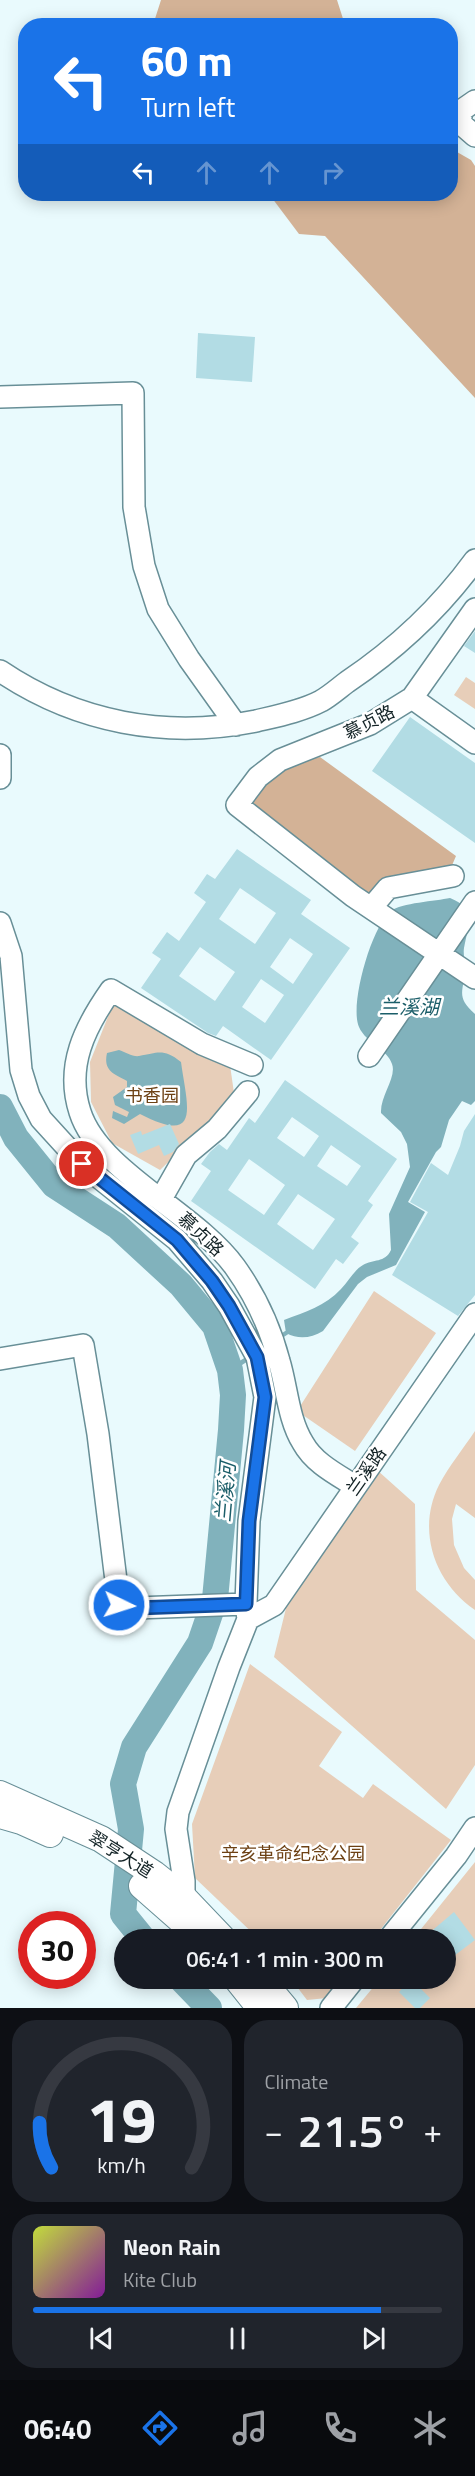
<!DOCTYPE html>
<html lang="en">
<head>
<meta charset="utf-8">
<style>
	:root { --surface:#171b24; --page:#20242c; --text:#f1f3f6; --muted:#9ea1a6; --line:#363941; --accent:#1a73e8 }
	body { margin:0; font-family:"Titillium Web","Noto Sans SC",sans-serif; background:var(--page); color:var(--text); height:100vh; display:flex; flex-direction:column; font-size:22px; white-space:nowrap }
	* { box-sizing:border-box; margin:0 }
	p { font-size:20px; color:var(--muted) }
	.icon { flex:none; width:33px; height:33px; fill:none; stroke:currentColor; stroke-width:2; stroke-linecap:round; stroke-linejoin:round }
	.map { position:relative; height:2008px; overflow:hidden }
	.drawer { display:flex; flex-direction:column; gap:12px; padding:12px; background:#0d0f14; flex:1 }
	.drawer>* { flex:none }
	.banner { position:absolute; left:18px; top:18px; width:440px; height:183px; border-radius:24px; box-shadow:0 3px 15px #0003; background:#1a73e8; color:#fff; overflow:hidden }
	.speed { position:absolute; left:18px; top:1911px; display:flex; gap:12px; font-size:30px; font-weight:700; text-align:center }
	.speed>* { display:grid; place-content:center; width:78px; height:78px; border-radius:50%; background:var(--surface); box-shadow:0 3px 15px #0003; line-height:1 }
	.speed .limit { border:9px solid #d22; background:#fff; color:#111 }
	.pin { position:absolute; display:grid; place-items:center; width:51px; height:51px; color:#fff; margin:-26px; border:3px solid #fff; border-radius:50%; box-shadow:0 2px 6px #0007 }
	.me { position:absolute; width:66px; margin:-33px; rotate:94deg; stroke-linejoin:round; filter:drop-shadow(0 0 4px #0008) }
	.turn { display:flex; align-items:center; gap:21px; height:126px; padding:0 24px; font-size:27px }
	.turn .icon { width:78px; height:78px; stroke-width:2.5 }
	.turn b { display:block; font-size:42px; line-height:51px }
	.lanes { display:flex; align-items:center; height:57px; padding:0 24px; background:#0003; justify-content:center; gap:30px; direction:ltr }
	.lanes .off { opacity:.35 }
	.big { font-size:45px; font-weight:600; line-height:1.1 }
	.drawer .card { flex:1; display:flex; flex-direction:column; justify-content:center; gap:9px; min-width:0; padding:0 21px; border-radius:24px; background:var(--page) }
	.drawer .dial { align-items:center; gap:0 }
	.dial svg { height:156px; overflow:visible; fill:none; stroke:var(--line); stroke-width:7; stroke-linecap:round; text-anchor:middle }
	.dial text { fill:var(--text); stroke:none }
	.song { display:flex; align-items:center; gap:18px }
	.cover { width:72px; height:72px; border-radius:9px; background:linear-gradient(135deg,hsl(70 70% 55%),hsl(290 70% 35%)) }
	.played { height:6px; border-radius:3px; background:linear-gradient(90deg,var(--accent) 85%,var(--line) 85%) }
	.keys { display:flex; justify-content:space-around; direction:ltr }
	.heat { display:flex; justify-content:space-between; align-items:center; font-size:33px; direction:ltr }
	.drawer .tiles { flex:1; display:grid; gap:12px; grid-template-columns:1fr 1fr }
	.card:last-child { grid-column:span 2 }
	.trip { position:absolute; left:114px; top:1929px; width:342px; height:60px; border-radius:30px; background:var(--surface); box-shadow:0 3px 15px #0003; font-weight:600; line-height:60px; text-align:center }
	.tab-bar { display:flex; height:96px; justify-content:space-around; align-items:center; background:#090b0e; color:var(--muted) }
	.tab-bar .icon { width:42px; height:42px }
	.tab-bar .selected { color:var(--accent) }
	.tab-bar b { font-size:27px; color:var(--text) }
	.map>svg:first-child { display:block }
	.green { fill:#e7ceb9 }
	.forest { fill:#d3b296 }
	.water { fill:#81b2bc }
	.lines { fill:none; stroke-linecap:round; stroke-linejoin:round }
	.stream { stroke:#81b2bc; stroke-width:4.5 }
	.river { stroke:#81b2bc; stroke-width:26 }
	.building { fill:#b2dce4; fill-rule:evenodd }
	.minor-casing { stroke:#688f97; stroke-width:24 }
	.major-casing { stroke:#688f97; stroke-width:28 }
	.minor { stroke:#fff; stroke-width:21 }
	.major { stroke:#fff; stroke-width:26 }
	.route-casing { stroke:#114b97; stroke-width:15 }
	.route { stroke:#1a73e8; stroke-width:10 }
	.labels { text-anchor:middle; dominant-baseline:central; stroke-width:5; stroke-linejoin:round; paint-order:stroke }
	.street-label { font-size:18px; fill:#122225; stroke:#fff }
	.park-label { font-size:18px; fill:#6d4114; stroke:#fff }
	.water-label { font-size:20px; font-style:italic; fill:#1b5e69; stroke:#fff }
</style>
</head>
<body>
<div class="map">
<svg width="475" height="2008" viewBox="0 0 475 2008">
	<rect width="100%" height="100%" fill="#e9fafd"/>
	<!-- green -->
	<path class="green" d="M 466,677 L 475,683 L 475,709 L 454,695 Z
		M 113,1004 L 192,1051 L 230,1065 L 234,1093 L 211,1121 L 160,1170 L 112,1143 L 91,1102 L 90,1062 Z
		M 374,1291 L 436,1333 L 355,1451 L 297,1411 Z
		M 475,1431 L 475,1518 L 456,1504 L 452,1519 L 454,1545 L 464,1568 L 475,1580 L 475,1610 C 435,1583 416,1531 439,1485 C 449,1466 463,1449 475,1431 Z
		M 377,1470 L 415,1504 L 416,1590 L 475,1640 L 475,1765 L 446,1809 L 274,1657 L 290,1592 Z
		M 250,1664 L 342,1732 L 319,1766 L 363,1798 L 373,1784 L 451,1840 L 373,1939 L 259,1939 L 195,1878 L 192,1824 Z
		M 475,1862 L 475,2008 L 356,2008 L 380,1979 L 446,1978 L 446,1940 L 413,1939 Z
		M 291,1979 L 343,1979 L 327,1998 L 307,2000 Z"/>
	<!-- forest -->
	<path class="forest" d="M 161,0 L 337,0 L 345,25 L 153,25 Z
		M 450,148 L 471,160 L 475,166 L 475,398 L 325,236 L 299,234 L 269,194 L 450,194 Z
		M 320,757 L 456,856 L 444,884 L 368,898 L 247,806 L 277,767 Z"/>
	<!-- water -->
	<path class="water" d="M 450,898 C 475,908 469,923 464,948 C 463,954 465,961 465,967 C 465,990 454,996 475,1014 L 475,1101 L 471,1105 L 462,1101 L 449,1120 L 441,1147 L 436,1152 L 408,1202 L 425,1212 L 396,1265 L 367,1277 L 358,1284 L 323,1331 C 311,1338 299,1340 286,1333 L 284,1320 C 305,1312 325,1306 341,1289 C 349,1281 354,1270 363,1265 C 373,1259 385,1263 391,1250 L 389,1214 L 410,1167 L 407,1144 L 401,1132 L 381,1113 C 380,1096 397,1077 392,1064 C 388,1050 366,1043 359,1027 C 349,1005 372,925 391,911 C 401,903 436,901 450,898 Z
		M 119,1050 C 125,1052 133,1057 139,1056 C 158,1053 163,1048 181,1062 C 187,1106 202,1146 140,1114 L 124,1124 L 112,1118 L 113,1111 L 127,1117 L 129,1112 L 115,1105 L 113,1097 L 127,1087 L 127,1081 C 114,1074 103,1071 107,1053 Z"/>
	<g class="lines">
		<!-- stream -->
		<path class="stream" d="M 283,1335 L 286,1333
			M 230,1370 L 247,1359"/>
		<!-- river -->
		<path class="river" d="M 0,1107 L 16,1138 L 54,1185 L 117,1226 L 181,1285 L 215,1326 L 230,1370 L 233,1395 L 231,1430 L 215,1599 L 200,1643 L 134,1747 L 123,1784 L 131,1829 L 123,1914 L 144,1940
			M 180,1978 L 209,2008"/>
	</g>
	<!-- building -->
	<path class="building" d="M 198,333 L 255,337 L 252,382 L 196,378 Z
		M 475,631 L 475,653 L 464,646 Z
		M 410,717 L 475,763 L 475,843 L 372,771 Z
		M 237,849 L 311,900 L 301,914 L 350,948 L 271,1060 L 223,1026 L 216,1036 L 208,1033 L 141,988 L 161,959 L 152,953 L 167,932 L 179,941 L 206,902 L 194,893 L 207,874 L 215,879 ZM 240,888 L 276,913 L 255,944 L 219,919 ZM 290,938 L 313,954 L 293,984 L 270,967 ZM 200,947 L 235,972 L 215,1001 L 179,976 ZM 261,979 L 284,995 L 265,1023 L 242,1007 Z
		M 285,1080 L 397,1159 L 368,1201 L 373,1205 L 351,1237 L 359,1243 L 343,1264 L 336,1259 L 315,1289 L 191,1201 L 211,1171 L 201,1164 L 210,1152 L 219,1144 L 227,1150 L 249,1118 L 255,1123 ZM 292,1117 L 319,1136 L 304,1157 L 277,1138 ZM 331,1145 L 361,1166 L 347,1186 L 317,1166 ZM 249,1159 L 285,1185 L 264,1215 L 228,1190 ZM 298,1194 L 335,1219 L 313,1250 L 277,1224 Z
		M 475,1114 L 475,1295 L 458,1316 L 392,1275 L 428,1212 L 410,1202 L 431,1163 L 448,1175 L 460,1146 L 464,1131 Z
		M 170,1124 L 179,1144 L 173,1152 L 164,1156 L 159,1145 L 138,1154 L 130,1135 L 141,1131 L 142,1135 Z
		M 454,1912 L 475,1940 L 446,1962 L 446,1940 L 421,1940 Z
		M 411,1979 L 430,1998 L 420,2008 L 415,2008 L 399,1992 Z"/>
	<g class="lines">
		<!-- minor casing -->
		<g class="minor-casing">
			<path id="minor" d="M 475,101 L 462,110 L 460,123 L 475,136
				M 0,397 L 133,393 L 134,507 L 144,566 L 158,609 L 189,659 L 236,725
				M 475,609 L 412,698 L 370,724 L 280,760 L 258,777 L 237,805 L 353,896 L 475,978
				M 0,671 C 77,723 166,739 256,721 C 277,716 302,711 321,701 C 330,696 339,688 347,682 C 396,649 440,608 475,560
				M 412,698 L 475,743
				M 0,755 L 0,778
				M 371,908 L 388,888 L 453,876
				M 0,923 L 11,956 L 21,1070 L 29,1096 L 41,1119 L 82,1164 L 177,1240 L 212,1281 L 229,1306 L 257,1357 L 265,1397 L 249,1521 L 246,1604 L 248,1619 L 229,1667 L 178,1812 L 176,1829 L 184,1881 L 184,1909
				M 369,1056 L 475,902
				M 252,1065 L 202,1044 L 111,990 C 85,1027 65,1066 80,1112 C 99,1172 195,1212 235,1267 C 255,1295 270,1327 279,1361 C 287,1387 288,1419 303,1443 C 314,1463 336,1474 355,1486
				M 161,1199 L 186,1155 L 217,1129 L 248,1092
				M 0,1359 L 83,1345 L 98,1434 L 119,1605 L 136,1608 L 246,1604
				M 248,1619 L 274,1605 L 475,1314
				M 388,1940 L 456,1856 L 475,1828
				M 331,2008 L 355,1978"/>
		</g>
		<!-- major casing -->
		<g class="major-casing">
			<path id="major" d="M 0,1794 L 101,1839 L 154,1874 L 183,1897 L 224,1940
				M 0,1815 L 21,1821 L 50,1834
				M 142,1886 L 200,1937
				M 236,1978 L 260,2008
				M 260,1978 L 285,2008"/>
		</g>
		<!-- minor -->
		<use href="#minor" class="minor"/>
		<!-- major -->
		<use href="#major" class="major"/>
	</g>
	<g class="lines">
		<!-- route casing -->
		<g class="route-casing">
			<path id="route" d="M 82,1164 L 177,1240 L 212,1281 L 229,1306 L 257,1357 L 265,1397 L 249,1521 L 246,1604 L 136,1608 L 119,1605"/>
		</g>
		<!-- route -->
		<use href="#route" class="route"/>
	</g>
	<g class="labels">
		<!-- street labels -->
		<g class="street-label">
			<text transform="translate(369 722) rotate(-27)">慕贞路</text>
			<text transform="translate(201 1234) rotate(43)">慕贞路</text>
			<text transform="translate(366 1471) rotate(-55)">兰溪路</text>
			<text transform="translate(121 1854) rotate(32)">翠亨大道</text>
		</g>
		<!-- park labels -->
		<g class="park-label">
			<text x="152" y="1095">书香园</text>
			<text x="293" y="1853">辛亥革命纪念公园</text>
		</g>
		<!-- water labels -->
		<g class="water-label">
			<text x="409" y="1006">兰溪湖</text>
			<text transform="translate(225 1492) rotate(-85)">兰溪河</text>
		</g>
	</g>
</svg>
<div class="speed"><div class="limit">30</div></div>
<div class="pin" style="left:82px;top:1164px;background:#d93025"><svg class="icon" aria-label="arrive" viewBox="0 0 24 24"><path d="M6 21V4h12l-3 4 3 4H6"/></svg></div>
<svg class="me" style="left:119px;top:1605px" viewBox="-20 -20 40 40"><circle r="17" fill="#1a73e8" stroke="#fff" stroke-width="3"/><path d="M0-11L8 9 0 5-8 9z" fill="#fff"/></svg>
<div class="trip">06:41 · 1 min · 300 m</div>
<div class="banner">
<div class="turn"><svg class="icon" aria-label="left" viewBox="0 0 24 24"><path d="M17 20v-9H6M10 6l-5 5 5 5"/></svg><div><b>60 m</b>Turn left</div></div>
<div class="lanes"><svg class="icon" aria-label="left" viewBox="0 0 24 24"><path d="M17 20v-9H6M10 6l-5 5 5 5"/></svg><svg class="icon off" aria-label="ahead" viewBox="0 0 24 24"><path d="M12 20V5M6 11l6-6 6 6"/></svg><svg class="icon off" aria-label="ahead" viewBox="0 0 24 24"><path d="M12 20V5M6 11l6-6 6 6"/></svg><svg class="icon off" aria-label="right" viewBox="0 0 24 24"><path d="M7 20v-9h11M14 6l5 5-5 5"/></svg></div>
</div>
</div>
<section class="drawer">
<div class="tiles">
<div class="card dial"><svg viewBox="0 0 100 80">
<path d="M14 69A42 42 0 1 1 86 69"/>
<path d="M14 69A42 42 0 0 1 8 46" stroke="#1a73e8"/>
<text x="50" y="56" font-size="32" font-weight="700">19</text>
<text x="50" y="72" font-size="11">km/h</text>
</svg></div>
<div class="card"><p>Climate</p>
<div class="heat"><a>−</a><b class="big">21.5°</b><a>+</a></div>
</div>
<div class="card">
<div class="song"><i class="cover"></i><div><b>Neon Rain</b><p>Kite Club</p></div></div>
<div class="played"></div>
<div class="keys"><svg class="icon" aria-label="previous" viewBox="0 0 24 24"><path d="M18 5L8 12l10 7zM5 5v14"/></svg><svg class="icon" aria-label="pause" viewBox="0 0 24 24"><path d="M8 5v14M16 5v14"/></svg><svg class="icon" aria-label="next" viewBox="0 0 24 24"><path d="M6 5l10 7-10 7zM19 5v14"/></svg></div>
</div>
</div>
</section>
<nav class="tab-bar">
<b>06:40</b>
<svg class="icon selected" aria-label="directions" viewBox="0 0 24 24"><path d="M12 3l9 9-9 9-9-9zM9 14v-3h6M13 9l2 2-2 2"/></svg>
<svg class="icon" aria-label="music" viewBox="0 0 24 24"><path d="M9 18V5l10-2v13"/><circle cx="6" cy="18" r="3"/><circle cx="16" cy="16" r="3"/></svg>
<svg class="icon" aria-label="phone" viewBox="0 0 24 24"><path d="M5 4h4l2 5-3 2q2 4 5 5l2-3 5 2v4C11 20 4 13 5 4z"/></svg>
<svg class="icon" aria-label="climate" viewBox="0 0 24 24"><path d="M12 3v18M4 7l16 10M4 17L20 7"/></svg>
</nav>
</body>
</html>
